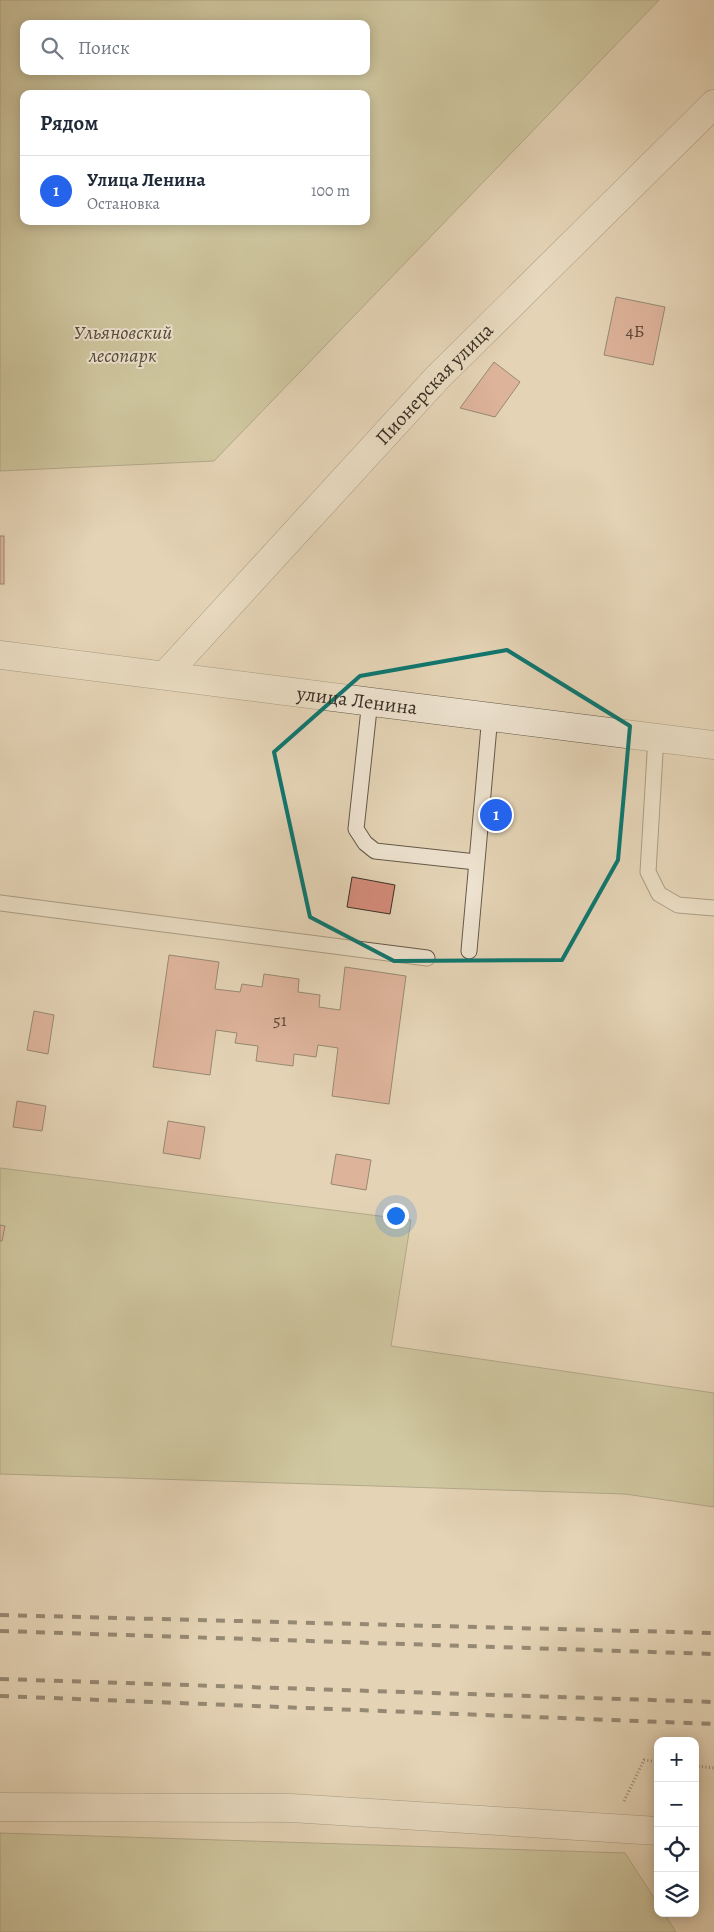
<!DOCTYPE html>
<html lang="ru">
<head>
<meta charset="utf-8">
<style>
  :root { --surface:#fff; --page:#f6f6f7; --text:#1f2937; --muted:#747a83; --line:#e0e1e3; --accent:#2563eb }
  body { margin:0; font-family:Alegreya,serif; background:var(--page); color:var(--text) }
  .controls { position:absolute; right:15px; bottom:15px; display:grid; overflow:hidden; border-radius:10px; box-shadow:0 2px 12px #0003 }
  .controls button { width:45px; height:45px; display:grid; place-items:center; padding:0; border:0; border-bottom:1px solid var(--line); background:var(--surface); color:var(--text); font:25px sans-serif }
  .you { position:absolute; left:395px; top:1215px; width:18px; height:18px; margin:-12px; border:4px solid #fff; border-radius:50%; background:#1a73e8; box-shadow:0 0 0 8px #1a73e833 }
  .badge { display:grid; place-items:center; width:32px; height:32px; border-radius:50%; background:var(--accent); color:#fff; font-size:16px; font-weight:700 }
  .pin { position:absolute; translate:-50% -50%; border:2px solid #fff; box-shadow:0 1px 5px #0006 }
  .list { margin:0; padding:0; list-style:none }
  h2 { display:flex; justify-content:space-between; align-items:center; height:65px; margin:0; padding:0 20px; font-size:21px }
  h2 small { font-size:16px; font-weight:400; color:var(--muted) }
  .list li { display:grid; grid-template-columns:32px 1fr auto; gap:15px; align-items:center; box-sizing:border-box; height:70px; padding:0 20px; border-top:1px solid var(--line) }
  .list b { display:block; font-size:19px; white-space:nowrap }
  .list p { margin:0; font-size:16px; white-space:nowrap; color:var(--muted) }
  .list em { font-size:16px; font-style:normal; color:var(--muted) }
  .icon { flex:none; width:28px; height:28px; fill:none; stroke:currentColor; stroke-width:2; stroke-linecap:round; stroke-linejoin:round }
  .map { position:relative; flex:none; width:714px; height:1932px; overflow:hidden }
  .search { position:absolute; background:var(--surface); box-shadow:0 2px 12px #0003; left:20px; top:20px; width:350px; height:55px; display:flex; align-items:center; gap:12px; box-sizing:border-box; padding:0 18px; border-radius:10px; color:var(--muted); font-size:19px }
  .panel { position:absolute; background:var(--surface); box-shadow:0 2px 12px #0003; left:20px; top:90px; width:350px; height:135px; border-radius:10px }
  .map>svg:first-child { display:block }
  .green { fill:#b9bb8a; stroke:#797658; fill-rule:evenodd }
  .building { fill:#d58c7b; stroke:#393025 }
  .lines { fill:none; stroke-linecap:round; stroke-linejoin:round }
  .service-casing { stroke:#645949; stroke-width:17 }
  .minor-casing { stroke:#645949; stroke-width:29 }
  .tertiary-casing { stroke:#645949; stroke-width:29 }
  .path { stroke:#393025; stroke-width:3; stroke-dasharray:1 2.5; stroke-linecap:butt }
  .service { stroke:#ede2cf; stroke-width:15 }
  .minor { stroke:#ede2cf; stroke-width:28 }
  .tertiary { stroke:#ede2cf; stroke-width:28 }
  .rail { stroke:#393025; stroke-width:4; stroke-dasharray:9 9; stroke-linecap:butt }
  .marked { fill:none; stroke:#0f766e; stroke-width:4; stroke-linejoin:round }
  .labels { text-anchor:middle; dominant-baseline:central; stroke-width:4; stroke-linejoin:round; paint-order:stroke }
  .number-label { font-size:18px; fill:#60473a }
  .park-label { font-size:20px; font-style:italic; fill:#534c39; stroke:#ede2cf }
  .street-label { font-size:20px; fill:#393025; stroke:#ede2cf }
</style>
</head>
<body>
<div class="map">
<svg width="714" height="1932" viewBox="0 0 714 1932">
  <rect width="100%" height="100%" fill="#e4d3b5"/>
  <filter id="stains"><feTurbulence type="fractalNoise" baseFrequency=".004" numOctaves="4"/><feColorMatrix values="0 0 0 0 .2 0 0 0 0 .09 0 0 0 0 .02 0 0 0 .5 -.17"/></filter>
  <radialGradient id="worn" r=".72"><stop offset=".6" stop-color="#630" stop-opacity="0"/><stop offset="1" stop-color="#630" stop-opacity=".3"/></radialGradient>
  <g class="green">
    <path d="M0 0H659L214 461 0 471ZM24 24H366V71H24ZM24 94H366V221H24Z"/>
    <polygon points="0,1168 411,1220 391,1346 714,1393 714,1507 625,1494 0,1474"/>
    <polygon points="0,1833 625,1853 658,1904 658,1913 664,1913 676,1932 0,1932"/>
  </g>
  <g class="building">
    <polygon points="616,297 665,307 653,365 604,355"/>
    <polygon points="494,362 520,382 495,417 460,408"/>
    <rect x="0" y="536" width="4" height="48"/>
    <polygon points="352,877 395,885 390,914 347,907"/>
    <polygon points="169,955 219,962 215,989 240,992 242,984 262,987 264,974 299,979 298,992 320,995 319,1007 340,1010 345,967 406,976 389,1104 332,1096 338,1048 318,1045 316,1057 294,1054 293,1066 256,1061 258,1046 235,1043 237,1033 216,1030 210,1075 153,1067"/>
    <polygon points="34,1011 54,1015 48,1054 27,1050"/>
    <polygon points="17,1101 46,1106 42,1131 13,1127"/>
    <polygon points="168,1121 205,1127 200,1159 163,1153"/>
    <polygon points="336,1154 371,1160 366,1190 331,1184"/>
    <polygon points="0,1225 5,1226 2,1241 0,1241"/>
  </g>
  <g class="lines">
    <g class="service-casing">
      <g id="service">
        <polyline points="370,700 356,829 365,843 375,851 476,862"/>
        <polyline points="656,737 648,872 659,894 678,905 714,908"/>
        <polyline points="0,903 427,958"/>
        <polyline points="469,951 490,715"/>
      </g>
    </g>
    <g class="minor-casing">
      <g id="minor">
        <path id="s1" d="M166 674 437 378 714 104"/>
        <polyline points="0,1807 291,1808 658,1831"/>
      </g>
    </g>
    <g class="tertiary-casing">
      <g id="tertiary">
        <path id="s2" d="M0 655 714 745"/>
      </g>
    </g>
    <g class="path">
      <polyline points="695,1766 714,1768"/>
      <polyline points="624,1801 644,1760 658,1762"/>
    </g>
    <use href="#service" class="service"/>
    <use href="#minor" class="minor"/>
    <use href="#tertiary" class="tertiary"/>
    <g class="rail">
      <polyline points="0,1615 714,1633"/>
      <polyline points="0,1631 714,1654"/>
      <polyline points="0,1679 714,1702"/>
      <polyline points="0,1696 714,1724"/>
    </g>
  </g>
  <path d="M0 0H714V1932H0ZM507 650 630 726 618 860 562 960 394 961 310 917 274 752 360 676Z" fill="#e4d3b5" fill-opacity=".55" fill-rule="evenodd"/>
  <path class="marked" d="M507 650 630 726 618 860 562 960 394 961 310 917 274 752 360 676Z"/>
  <g class="labels">
    <g class="number-label">
      <text x="635" y="331">4Б</text>
      <text x="280" y="1020">51</text>
    </g>
    <g class="park-label">
      <text x="123" y="332">Ульяновский<tspan x="123" dy="23">лесопарк</tspan></text>
    </g>
    <g class="street-label">
      <text stroke="none"><textPath href="#s1" startOffset="395">Пионерская улица</textPath></text>
      <text stroke="none"><textPath href="#s2" startOffset="360">улица Ленина</textPath></text>
    </g>
  </g>
  <rect width="100%" height="100%" filter="url(#stains)"/>
  <rect width="100%" height="100%" fill="url(#worn)"/>
</svg>
<div class="controls">
<button>+</button>
<button>−</button>
<button><svg class="icon" aria-label="locate" viewBox="0 0 24 24"><circle cx="12" cy="12" r="6"/><path d="M12 2v4M12 18v4M2 12h4M18 12h4"/></svg></button>
<button><svg class="icon" aria-label="layers" viewBox="0 0 24 24"><path d="M12 4l9 5-9 5-9-5zM3 14l9 5 9-5"/></svg></button>
</div>
<div class="you"></div>
<div class="pin badge" style="left:496px;top:815px">1</div>
<div class="search"><svg class="icon" aria-label="search" viewBox="0 0 24 24"><circle cx="10" cy="10" r="6"/><path d="M15 15l6 6"/></svg>Поиск</div>
<section class="panel">
<h2>Рядом<small></small></h2>
<ul class="list">
<li><span class="badge">1</span><div><b>Улица Ленина</b><p>Остановка</p></div><em>100 m</em></li>
</ul>
</section>
</div>
</body>
</html>
